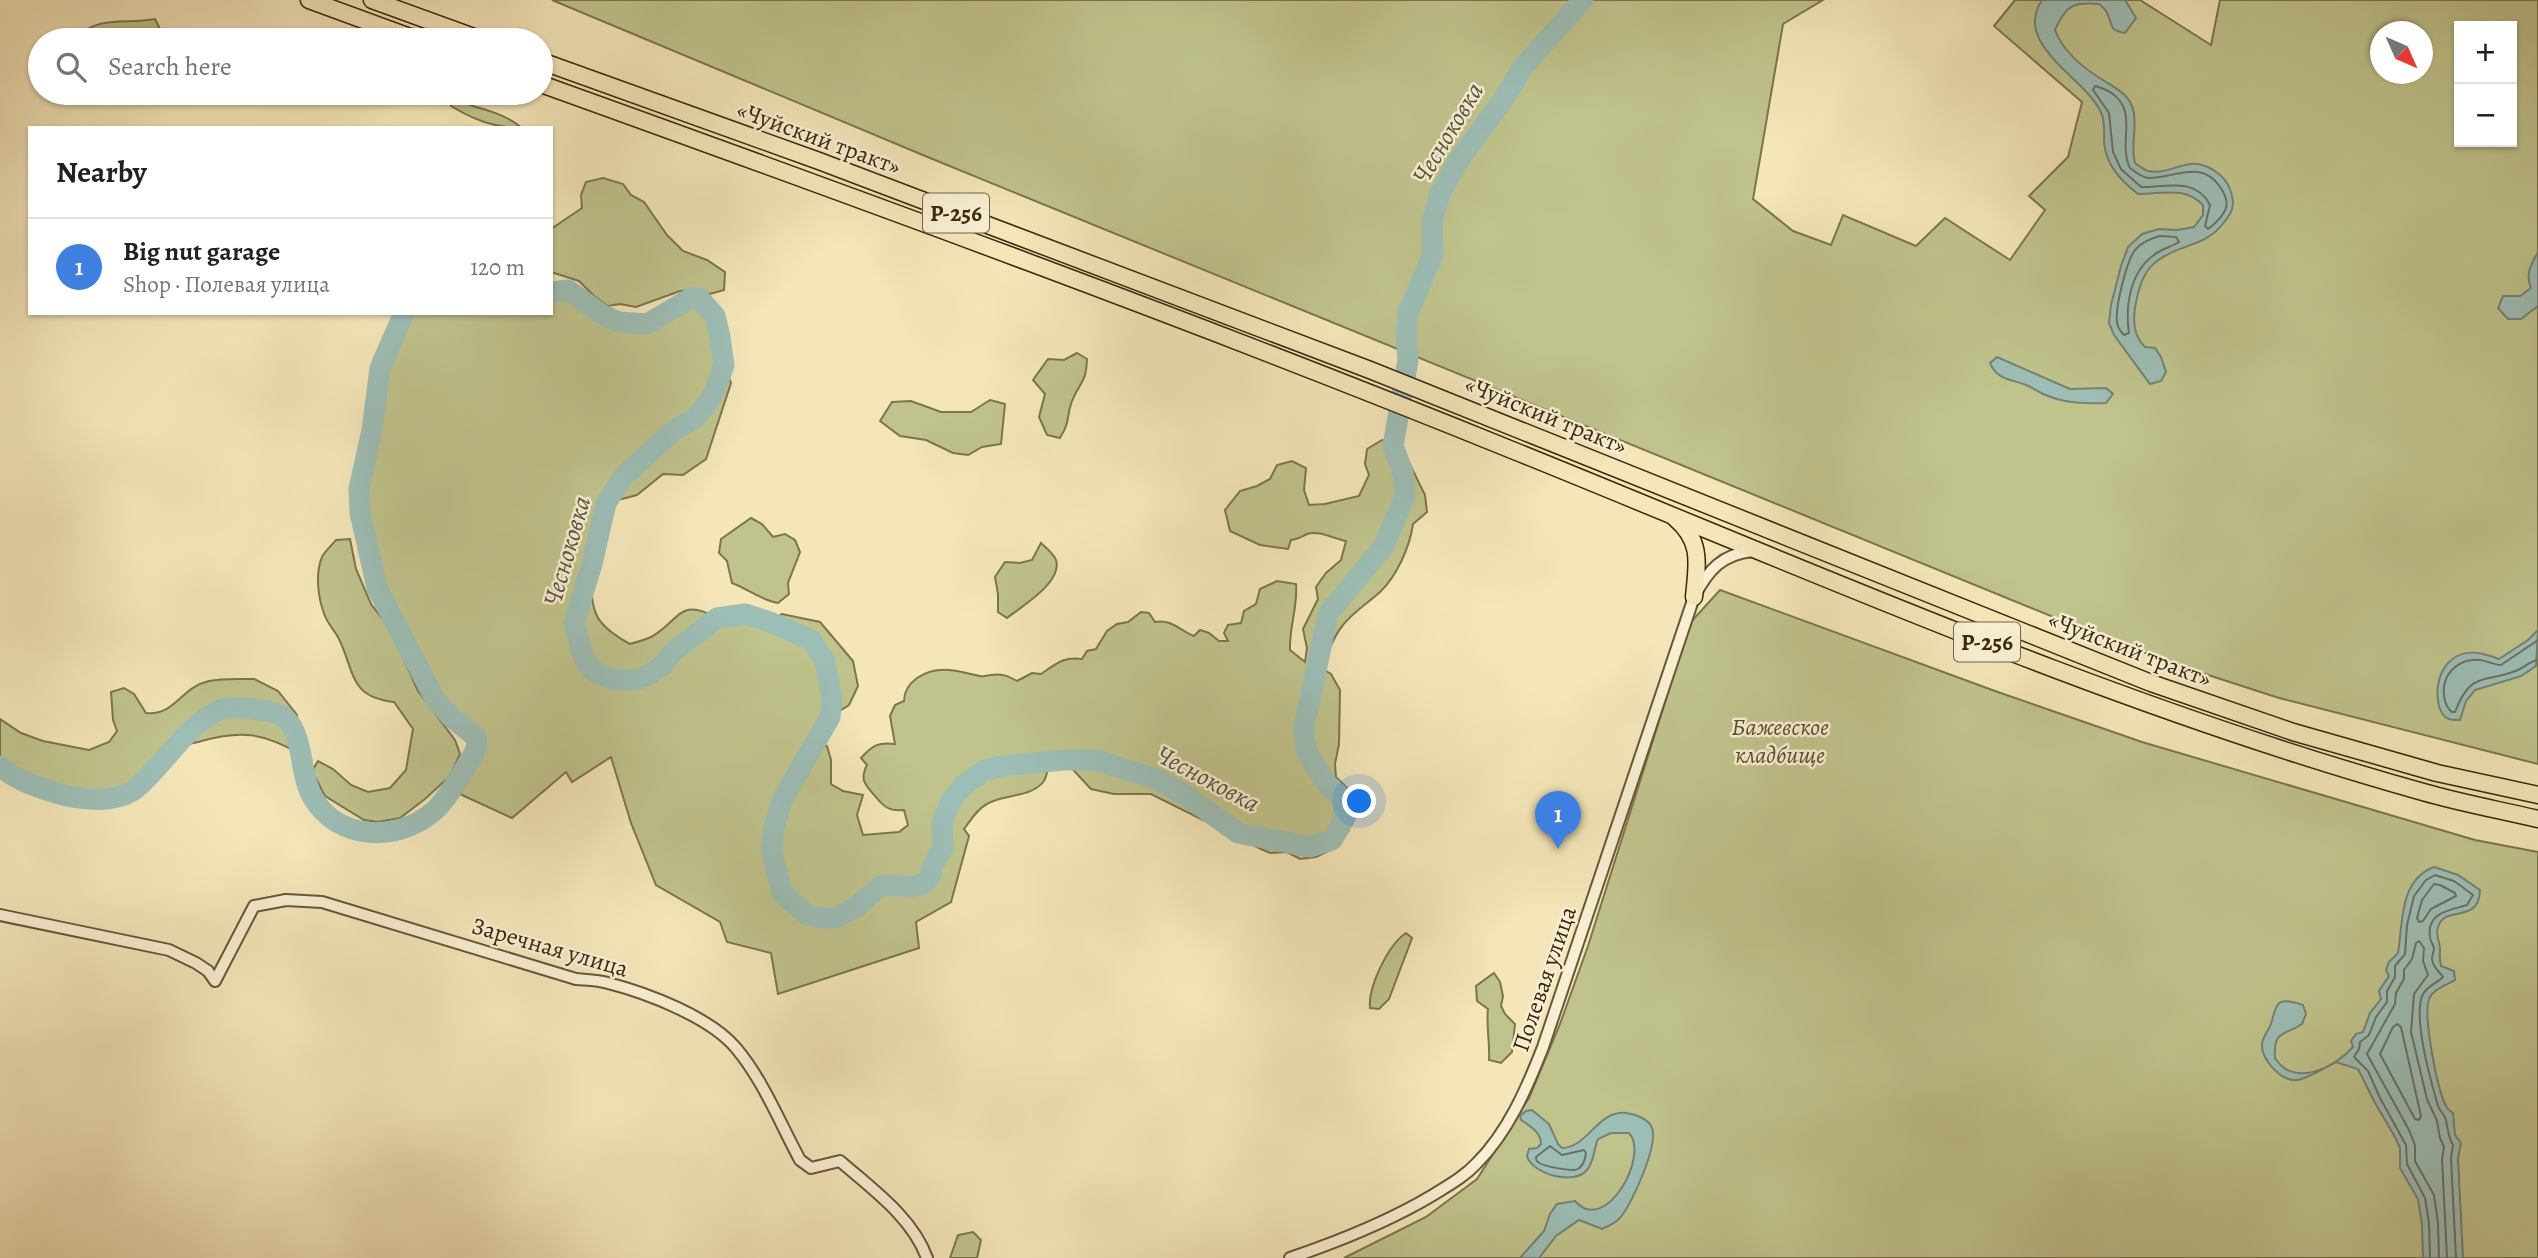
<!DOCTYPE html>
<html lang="en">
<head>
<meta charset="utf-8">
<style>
  :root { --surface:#fff; --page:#f6f6f6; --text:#202124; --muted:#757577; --line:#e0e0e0; --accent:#8f2418 }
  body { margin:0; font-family:Alegreya,serif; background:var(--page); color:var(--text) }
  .controls { position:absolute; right:21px; top:21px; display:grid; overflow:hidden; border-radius:0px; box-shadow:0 2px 5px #0004 }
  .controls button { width:63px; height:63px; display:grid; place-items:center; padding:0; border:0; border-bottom:2px solid var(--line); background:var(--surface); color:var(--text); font:35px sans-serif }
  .compass { position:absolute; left:2370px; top:21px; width:63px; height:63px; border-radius:50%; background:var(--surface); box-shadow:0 2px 5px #0004; rotate:135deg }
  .you { position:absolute; left:1360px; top:802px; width:24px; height:24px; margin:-18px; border:5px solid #fff; border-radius:50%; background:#1a73e8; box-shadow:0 0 0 10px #1a73e833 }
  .badge { display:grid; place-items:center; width:46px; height:46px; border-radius:50%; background:var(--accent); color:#fff; font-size:23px; font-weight:700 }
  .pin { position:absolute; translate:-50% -58px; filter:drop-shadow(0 2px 4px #0008) }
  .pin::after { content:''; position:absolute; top:37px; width:24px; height:21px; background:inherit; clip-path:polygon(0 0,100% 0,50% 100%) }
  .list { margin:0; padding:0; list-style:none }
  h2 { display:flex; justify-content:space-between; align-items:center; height:91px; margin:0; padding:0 28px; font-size:30px }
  h2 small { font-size:23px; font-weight:400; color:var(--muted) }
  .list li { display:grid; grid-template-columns:46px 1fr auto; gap:21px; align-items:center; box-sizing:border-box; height:98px; padding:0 28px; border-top:2px solid var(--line) }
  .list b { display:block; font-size:26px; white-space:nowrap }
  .list p { margin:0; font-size:23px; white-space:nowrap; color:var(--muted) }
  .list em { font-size:23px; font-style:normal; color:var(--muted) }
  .icon { flex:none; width:38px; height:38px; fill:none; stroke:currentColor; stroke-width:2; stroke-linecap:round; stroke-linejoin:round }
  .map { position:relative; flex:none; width:2538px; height:1258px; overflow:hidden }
  .search { position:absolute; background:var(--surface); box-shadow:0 2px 5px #0004; left:28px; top:28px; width:525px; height:77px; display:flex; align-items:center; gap:18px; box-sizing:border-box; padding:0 24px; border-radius:38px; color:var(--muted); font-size:26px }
  .panel { position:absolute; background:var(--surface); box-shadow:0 2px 5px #0004; left:28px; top:126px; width:525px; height:189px; border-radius:0px }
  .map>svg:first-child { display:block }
  .green { fill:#c0c38c; stroke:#7c754e; stroke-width:2; fill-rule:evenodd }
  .water { fill:#9dbeb6; stroke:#758274; stroke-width:2 }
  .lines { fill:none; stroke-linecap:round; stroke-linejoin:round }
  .shore { stroke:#6b7263; stroke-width:2 }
  .river { stroke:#9dbeb6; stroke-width:21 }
  .minor-casing { stroke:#68573a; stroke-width:14 }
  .highway-casing { stroke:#392710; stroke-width:19 }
  .minor { stroke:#f8efd2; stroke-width:10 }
  .highway { stroke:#f4e6b9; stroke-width:16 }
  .labels { text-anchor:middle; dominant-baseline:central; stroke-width:5; stroke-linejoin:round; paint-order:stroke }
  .shield { fill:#f8efd2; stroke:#72634a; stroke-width:2 }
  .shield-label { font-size:23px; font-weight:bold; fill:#392710 }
  .street-label { font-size:24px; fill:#392710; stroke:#f8efd2 }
  .park-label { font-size:24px; font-style:italic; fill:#5b4e2f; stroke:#f8efd2 }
  .water-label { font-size:26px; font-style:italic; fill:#575442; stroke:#f8efd2 }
</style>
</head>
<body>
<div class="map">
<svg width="2538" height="1258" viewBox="0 0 2538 1258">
  <rect width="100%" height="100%" fill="#f4e6b9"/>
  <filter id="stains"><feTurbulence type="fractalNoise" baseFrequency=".00286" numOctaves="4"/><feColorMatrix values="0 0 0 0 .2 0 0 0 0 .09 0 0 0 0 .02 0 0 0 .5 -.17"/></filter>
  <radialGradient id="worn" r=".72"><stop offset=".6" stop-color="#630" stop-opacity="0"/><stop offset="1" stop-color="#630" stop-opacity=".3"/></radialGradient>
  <g class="green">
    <path d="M552 0H1823L1783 24 1753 199 1793 231 1831 245 1843 215 1916 246 1945 218 2010 260 2045 210 2029 196 2068 157 2082 102 1994 26 2015 0H2140L2211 45 2220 0H2538V764L2279 698 2171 663 2068 623 930 158ZM2459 26H2512V142H2459ZM2380 32H2422V74H2380Z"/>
    <path d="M155 19 161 31 155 40H74C97 14 124 25 155 19Z"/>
    <path d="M450 99C460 99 466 104 476 107 494 112 507 116 522 128 495 128 474 120 451 106Z"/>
    <polygon points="603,178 623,184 631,195 644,202 667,235 683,251 707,260 725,272 724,290 710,294 697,290 680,291 636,307 620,304 608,306 594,296 579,281 551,272 551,229 582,208 581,195 586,182"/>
    <path d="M568 290 603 315 619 322 647 324 691 298H699L715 316 724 365 731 383 706 459 683 475 663 474 637 495 606 503C598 534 583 587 597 616 602 627 620 639 630 644 637 642 645 640 651 637 680 621 679 596 717 618L745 614 769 622 782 614 820 622 853 661 858 686 849 705 830 717 816 742 827 746 831 760V784L843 791 863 795 857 815 863 835 899 832 908 825 904 810C889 812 883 806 875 796 866 785 859 781 867 765L861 758C873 745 878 742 895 744L890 716 895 705 904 701C904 691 909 684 917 678 938 664 957 671 980 676 983 677 987 675 991 675 1001 673 1008 676 1017 681L1032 673 1041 674C1056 664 1064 656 1082 659L1087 651 1096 649 1107 631 1117 624 1128 622 1141 612 1149 613 1155 622C1172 619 1179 630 1194 636L1200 630 1209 633 1219 641H1228L1224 633 1228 625 1241 623 1244 611 1256 604 1260 589 1277 581 1296 584C1298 607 1289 627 1290 650L1305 662 1307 648 1303 629 1318 599 1316 587 1326 573 1341 560 1346 541C1334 539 1319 530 1307 534 1301 537 1298 539 1291 540L1288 549 1260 545 1230 531 1225 510 1240 491 1257 486 1270 479 1277 465 1292 461 1306 468 1304 490 1309 505 1325 504 1359 496 1369 475 1365 464 1367 449 1382 440 1400 444 1425 495 1427 512 1413 524C1410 546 1397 576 1380 592 1368 603 1353 612 1343 625 1331 639 1330 652 1321 668L1331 674 1340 690 1339 744 1335 764 1336 777 1350 791 1352 810 1349 830 1337 847 1316 857 1300 859 1287 852 1270 853 1261 849 1151 794H1114L1091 789 1064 760 1063 753H1052C1049 761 1048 774 1044 781 1030 799 1004 793 987 804 977 809 971 820 964 829L969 836 951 902 916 922 919 948 778 994 771 953 727 942 720 922 656 885 631 823 611 757 572 782 566 772 512 818 451 790C461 774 478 757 476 737L451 717 435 699 377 588 360 513 359 489 372 430 380 368 404 313H551V292Z"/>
    <path d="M1077 353 1087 359C1086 384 1080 381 1072 401 1066 417 1071 420 1060 438L1047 435 1039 417 1045 394 1033 380 1048 359 1064 360Z"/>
    <polygon points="990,400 1005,404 1001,444 982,447 968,455 953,453 926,440 900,436 880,421 892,402 911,401 941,412 971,412"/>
    <path d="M751 518 762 524 773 537 785 534 795 540 800 552 788 583 789 594 778 603C761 600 748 589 732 583L727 561 719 553 721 539Z"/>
    <path d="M350 539 356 569 371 604 391 630 418 691 455 740 460 754 450 776 425 799 400 818 378 822 364 820 325 796 312 771 318 761 333 769 351 785 368 792 390 788 406 770 413 729 394 702C349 697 355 672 339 639 335 631 328 624 325 616 318 599 315 574 322 557 325 551 332 545 336 540Z"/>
    <path d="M1041 543C1046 548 1054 554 1056 560 1063 582 1022 606 1007 618L998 612V594L995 577 1005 562 1020 563 1032 560Z"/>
    <polygon points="1720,590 1995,691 2142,742 2475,840 2538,852 2538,1258 1344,1258 1426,1217 1477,1179 1529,1098 1560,1024 1588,946 1690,623"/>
    <path d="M254 679 278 691 297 715 300 754C262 732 240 730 198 742 190 744 179 745 172 749 156 759 148 783 131 791 94 808 28 794 0 766V719L21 733 43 741 89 750 109 742 117 731 113 720 111 692 124 688 134 694 146 713C175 716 181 687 209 681 223 678 239 679 254 679Z"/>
    <path d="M1406 933 1412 938 1389 999 1379 1009 1370 1008C1368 987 1388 945 1406 933Z"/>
    <path d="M1494 973 1500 982 1503 996 1501 1006 1505 1014 1515 1024 1512 1052 1501 1063 1489 1060C1490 1042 1486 1026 1488 1009L1477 1001 1476 986Z"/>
    <polygon points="973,1232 981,1240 977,1258 950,1258 958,1235"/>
  </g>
  <g class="water">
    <path d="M2042 0H2125L2136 18 2125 33C2107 30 2114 25 2107 13 2106 9 2102 7 2099 4 2073 2 2066 5 2055 30 2063 51 2083 68 2103 80 2115 88 2129 94 2133 109 2138 127 2130 145 2135 163 2138 165 2144 170 2148 171 2177 176 2188 150 2219 174 2228 181 2232 192 2233 202 2233 211 2230 214 2225 221 2206 248 2180 243 2157 261 2142 272 2138 291 2135 308 2133 323 2134 336 2145 347L2155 348 2161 357 2166 372 2161 381 2150 384 2114 335 2109 323 2111 305 2121 266 2128 247 2142 234 2159 229 2177 230 2194 227 2203 215V205C2184 186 2163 194 2138 194 2120 180 2106 165 2104 142 2104 134 2105 123 2102 115 2090 80 2011 46 2042 0Z"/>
    <path d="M2538 252V306L2521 319H2508L2498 308 2503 296H2520L2531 288C2525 274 2531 265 2538 252Z"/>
    <path d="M1997 357 2070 389 2106 388 2113 394 2106 403C2082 404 2062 403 2041 393 2036 390 2031 387 2026 385 2011 379 1997 380 1990 363Z"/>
    <path d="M2538 630 2536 666 2521 676 2475 690 2466 701 2460 720C2457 720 2451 720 2449 719 2443 717 2441 712 2439 706 2432 677 2449 646 2483 654 2488 655 2494 657 2499 659L2528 640Z"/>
    <path d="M2434 867 2458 875 2480 890C2479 925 2445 904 2438 927 2435 936 2440 941 2440 949 2440 955 2439 959 2441 966L2454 971 2455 980C2447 985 2433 989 2429 999 2423 1016 2437 1089 2446 1106 2447 1109 2450 1111 2453 1113L2455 1135 2461 1143 2458 1158 2463 1258H2423L2422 1224 2418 1199 2400 1168V1148L2395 1137 2374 1101 2358 1069 2336 1062C2326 1067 2307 1079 2297 1080 2281 1082 2261 1059 2262 1044 2263 1036 2268 1032 2271 1024 2277 1003 2276 996 2303 1005L2306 1014 2302 1024C2285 1036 2273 1029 2275 1058 2294 1088 2334 1068 2353 1047L2351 1041 2356 1034 2363 1032 2370 1013 2381 999 2379 991 2389 976 2386 970 2389 962 2398 953C2403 923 2399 880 2434 867Z"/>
    <path d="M1532 1110 1549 1124 1558 1144 1562 1148C1589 1147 1597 1110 1626 1113 1635 1114 1649 1119 1652 1128 1659 1144 1631 1206 1620 1218 1614 1224 1609 1226 1602 1229L1579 1220 1556 1236 1539 1258H1520L1544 1231 1550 1214 1557 1204 1575 1201C1605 1236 1650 1156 1629 1133H1611L1598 1139C1594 1148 1594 1162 1587 1170 1574 1186 1532 1174 1527 1156L1529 1149 1537 1148 1541 1144C1541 1132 1530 1126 1521 1120L1520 1116 1526 1111Z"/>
  </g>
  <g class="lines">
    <g class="shore">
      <path d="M2095 86C2100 87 2104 89 2110 92 2140 111 2117 142 2130 168 2136 172 2142 178 2149 178 2174 178 2202 159 2220 187 2224 192 2228 201 2226 208 2224 215 2214 225 2208 229L2205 226 2210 205C2196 177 2166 187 2141 187L2121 169 2113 152 2109 113 2093 90Z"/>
      <path d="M2160 236 2176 237 2179 242C2171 247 2161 249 2154 255 2130 272 2125 306 2129 333L2124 335C2120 331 2117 327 2117 321 2115 307 2127 260 2135 250 2142 242 2150 239 2160 236Z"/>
      <path d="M2538 640 2501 665C2494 665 2488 661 2480 660 2462 658 2446 670 2444 687 2443 696 2445 707 2452 712H2455C2471 670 2484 684 2518 670 2525 667 2530 661 2538 660"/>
      <polygon points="2434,884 2440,885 2455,893 2456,896 2431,909 2423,921 2419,922 2417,918 2422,900"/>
      <polygon points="2397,1024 2401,1027 2421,1116 2419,1120 2415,1119 2380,1054 2393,1027"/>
      <path d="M1550 1146 1562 1155 1584 1150 1586 1153C1585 1159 1584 1165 1578 1169 1573 1172 1541 1166 1538 1162 1536 1161 1536 1159 1536 1157Z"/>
      <path d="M2430 1258 2429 1223 2425 1198 2407 1164 2406 1145 2380 1098 2368 1071 2354 1057 2359 1049 2360 1042 2369 1035 2376 1017 2387 1002V991L2395 977V966L2405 954 2407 925 2414 896 2426 880 2435 875 2454 881 2473 895 2467 905C2451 910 2426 912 2430 937 2430 941 2433 944 2434 948 2434 951 2432 955 2432 959 2433 968 2439 971 2443 977 2437 983 2428 986 2423 994 2412 1016 2431 1082 2438 1106 2440 1112 2445 1114 2446 1120 2448 1130 2448 1137 2453 1145L2451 1158 2456 1258"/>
      <polyline points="2439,1258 2438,1223 2434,1195 2415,1161 2415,1145 2409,1130 2367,1054 2395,1004 2396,993 2404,979 2404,970 2412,959 2416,943 2419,941 2424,948 2423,961 2428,975 2414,994 2411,1032 2427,1099 2437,1121 2440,1138 2444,1147 2442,1159 2447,1258"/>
    </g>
    <g class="river">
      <polyline points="551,292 568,290 603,315 619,322 647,324 691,298 699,298 715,316 720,337 724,365 715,391 707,404 694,419 673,431 624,476 606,503 592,564 574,623 581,650 587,664 596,673 615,680 636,680 650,674 663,665 673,652 717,618 745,614 770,622 811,640 825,661 832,700 830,717 782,800 775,824 771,849 782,893 807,915 822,918 835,918 856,907 882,885 913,887 925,883 931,875 932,867 943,848 942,823 950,802 963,786 983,771 1002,766 1064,760 1096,760 1156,779 1185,795 1238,833 1310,847 1332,840 1346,816 1341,797 1327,784 1307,752 1303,732 1328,614 1383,547 1405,497 1403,472 1393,446 1408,360 1406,335 1408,312 1433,255 1432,223 1439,196 1456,164 1503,100 1523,67 1583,0"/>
      <path d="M0 766C15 780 37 787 56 793 79 800 113 804 134 790 148 780 171 750 185 736 195 726 209 713 223 709 235 705 276 710 285 718 305 737 299 775 313 798 339 841 397 842 433 812 450 797 460 774 473 756L477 746 476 737 451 717 435 699 377 588 360 513 359 489 372 430 380 368 404 313"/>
    </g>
    <g class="minor-casing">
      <g id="minor">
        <path d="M0 915 169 950 196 963 208 971 215 981 254 906 286 900 322 902 576 979C587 980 598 980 608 983 647 993 710 1017 736 1048 763 1080 780 1123 800 1160L811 1168 840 1161C872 1189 912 1217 927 1258"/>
        <path d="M1290 1258C1340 1241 1388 1222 1433 1195 1449 1185 1464 1177 1477 1163 1508 1132 1527 1088 1543 1047L1694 597C1708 570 1722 554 1753 551"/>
      </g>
    </g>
    <g class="highway-casing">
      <g id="highway">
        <polyline points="309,0 418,40"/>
        <polyline points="372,0 482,40"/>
        <polyline points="541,61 819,161 1370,370 2151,683 2293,732 2437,773 2538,795"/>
        <path d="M541 84C866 201 1192 320 1512 450 1812 571 2111 705 2423 792 2461 803 2500 810 2538 819"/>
        <path d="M1675 518C1703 542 1697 564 1694 597"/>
      </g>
    </g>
    <use href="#minor" class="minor"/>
    <use href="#highway" class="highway"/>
  </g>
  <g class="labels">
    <g class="shield">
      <rect x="923" y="193.5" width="66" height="39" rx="5"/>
      <rect x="1954" y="622.5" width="66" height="39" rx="5"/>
    </g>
    <g class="shield-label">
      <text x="956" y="213">Р-256</text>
      <text x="1987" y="642">Р-256</text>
    </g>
    <g class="street-label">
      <text transform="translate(819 138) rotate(20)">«Чуйский тракт»</text>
      <text transform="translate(1546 415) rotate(22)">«Чуйский тракт»</text>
      <text transform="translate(2130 649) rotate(21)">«Чуйский тракт»</text>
      <text transform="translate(550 947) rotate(16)">Заречная улица</text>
      <text transform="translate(1544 979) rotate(-71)">Полевая улица</text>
    </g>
    <g class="park-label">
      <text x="1780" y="727">Бажевское<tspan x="1780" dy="28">кладбище</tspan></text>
    </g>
    <g class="water-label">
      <text transform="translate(1448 133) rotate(-59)">Чесноковка</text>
      <text transform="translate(567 551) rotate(-74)">Чесноковка</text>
      <text transform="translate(1208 779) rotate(28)">Чесноковка</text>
    </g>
  </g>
  <rect width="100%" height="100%" filter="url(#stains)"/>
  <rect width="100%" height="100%" fill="url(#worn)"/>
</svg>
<div class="controls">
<button>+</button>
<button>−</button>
</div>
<svg class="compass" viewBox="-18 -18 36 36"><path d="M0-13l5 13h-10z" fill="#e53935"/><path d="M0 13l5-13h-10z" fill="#757577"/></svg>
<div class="you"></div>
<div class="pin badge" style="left:1558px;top:849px;background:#3f7fe0">1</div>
<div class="search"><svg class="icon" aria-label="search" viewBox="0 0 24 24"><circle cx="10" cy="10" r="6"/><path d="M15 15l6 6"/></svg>Search here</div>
<section class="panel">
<h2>Nearby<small></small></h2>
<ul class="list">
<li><span class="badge" style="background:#3f7fe0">1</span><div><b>Big nut garage</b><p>Shop · Полевая улица</p></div><em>120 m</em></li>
</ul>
</section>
</div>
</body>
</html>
